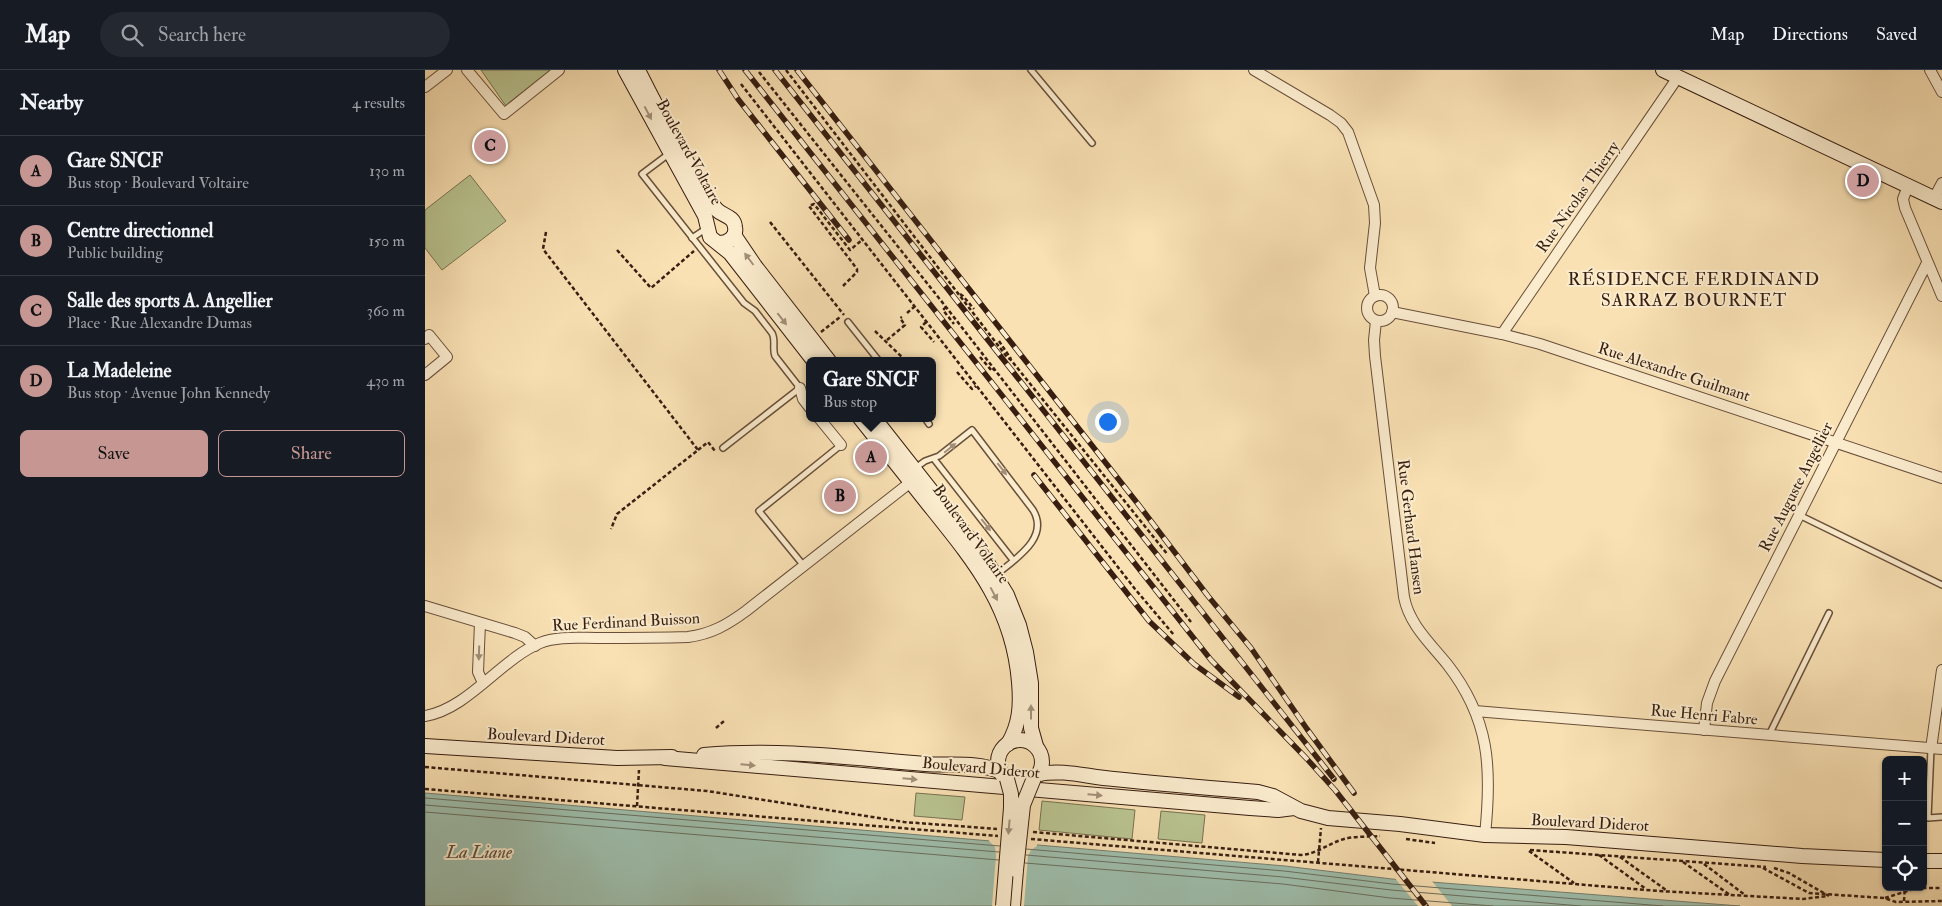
<!DOCTYPE html>
<html lang="en">
<head>
<meta charset="utf-8">
<style>
  :root { --surface:#171b24; --page:#242831; --text:#f1f3f6; --muted:#9ea1a6; --line:#363941; --accent:#c59692 }
  body { margin:0; font-family:"IM FELL Double Pica",serif; background:var(--page); color:var(--text) }
  .controls { position:absolute; right:15px; bottom:15px; display:grid; overflow:hidden; border-radius:8px; box-shadow:0 1px 4px #0004 }
  .controls button { width:45px; height:45px; display:grid; place-items:center; padding:0; border:0; border-bottom:1px solid var(--line); background:var(--surface); color:var(--text); font:25px sans-serif }
  .you { position:absolute; left:682px; top:351px; width:18px; height:18px; margin:-12px; border:4px solid #fff; border-radius:50%; background:#1a73e8; box-shadow:0 0 0 8px #1a73e833 }
  .badge { display:grid; place-items:center; width:32px; height:32px; border-radius:50%; background:var(--accent); color:#111; font-size:16px; font-weight:700 }
  .pin { position:absolute; translate:-50% -50%; border:2px solid #fff; box-shadow:0 1px 5px #0006 }
  .popup { position:absolute; left:381px; top:287px; width:130px; height:65px; box-sizing:border-box; display:grid; place-content:center; border-radius:8px; background:var(--surface); filter:drop-shadow(0 1px 4px #0005); font-size:16px; white-space:nowrap; color:var(--muted) }
  .popup b { font-size:19px; color:var(--text) }
  .popup::after { content:''; position:absolute; left:50%; top:100%; margin-left:-10px; border:10px solid transparent; border-top-color:var(--surface) }
  .list { margin:0; padding:0; list-style:none }
  h2 { display:flex; justify-content:space-between; align-items:center; height:65px; margin:0; padding:0 20px; font-size:21px }
  h2 small { font-size:16px; font-weight:400; color:var(--muted) }
  .list li { display:grid; grid-template-columns:32px 1fr auto; gap:15px; align-items:center; box-sizing:border-box; height:70px; padding:0 20px; border-top:1px solid var(--line) }
  .list b { display:block; font-size:19px; white-space:nowrap }
  .list p { margin:0; font-size:16px; white-space:nowrap; color:var(--muted) }
  .list em { font-size:16px; font-style:normal; color:var(--muted) }
  .actions { display:flex; gap:10px; padding:15px 20px }
  .actions a { flex:1; padding:11px 0; border:1px solid var(--accent); border-radius:8px; text-align:center; font-size:18px; color:var(--accent) }
  .actions .main { background:var(--accent); color:#111 }
  .icon { flex:none; width:28px; height:28px; fill:none; stroke:currentColor; stroke-width:2; stroke-linecap:round; stroke-linejoin:round }
  .map { position:relative; flex:none; width:1517px; height:836px; overflow:hidden }
  header { display:flex; align-items:center; gap:30px; box-sizing:border-box; height:70px; padding:0 25px; background:var(--surface); border-bottom:1px solid var(--line) }
  header strong { font-size:24px }
  nav { display:flex; gap:28px; margin-inline-start:auto; font-size:18px }
  .search { width:350px; height:45px; background:var(--page); display:flex; align-items:center; gap:12px; box-sizing:border-box; padding:0 18px; border-radius:28px; color:var(--muted); font-size:19px }
  main { display:flex }
  aside { flex:1; background:var(--surface) }
  .map>svg:first-child { display:block }
  .green { fill:#b9c491; stroke:#787151 }
  .water { fill:#9ebeac; stroke:#757e6e }
  .pier { fill:#f9e1b4 }
  .lines { fill:none; stroke-linecap:round; stroke-linejoin:round }
  .shore { stroke:#6a6e5e; stroke-width:1 }
  .lane-casing { stroke:#684f3a; stroke-width:8 }
  .street-casing { stroke:#684f3a; stroke-width:12 }
  .secondary-casing { stroke:#371e11; stroke-width:16 }
  .path { stroke:#371e11; stroke-width:2.5; stroke-dasharray:4 2.5; stroke-linecap:butt }
  .lane { stroke:#fbecce; stroke-width:5 }
  .street { stroke:#fbecce; stroke-width:10 }
  .secondary { stroke:#fbecce; stroke-width:14 }
  .rail-casing { stroke:#371e11; stroke-width:5.5 }
  .rail { stroke:#fbecce; stroke-width:4; stroke-dasharray:11; stroke-linecap:butt }
  .secondary-bridge-casing { stroke:#371e11; stroke-width:16; stroke-linecap:butt }
  .secondary-bridge { stroke:#fbecce; stroke-width:14 }
  .oneway { fill:#a38f79 }
  .labels { text-anchor:middle; dominant-baseline:central; stroke-width:4; stroke-linejoin:round; paint-order:stroke }
  .street-label { font-size:16px; fill:#371e11; stroke:#fbecce }
  .neighbourhood-label { font-size:18px; letter-spacing:1px; fill:#371e11; stroke:#fbecce }
  .water-label { font-size:18px; font-style:italic; fill:#564e40; stroke:#fbecce }
</style>
</head>
<body>
<header>
<strong>Map</strong>
<div class="search"><svg class="icon" aria-label="search" viewBox="0 0 24 24"><circle cx="10" cy="10" r="6"/><path d="M15 15l6 6"/></svg>Search here</div>
<nav><a>Map</a><a>Directions</a><a>Saved</a></nav>
</header>
<main>
<aside>
<h2>Nearby<small>4 results</small></h2>
<ul class="list">
<li><span class="badge">A</span><div><b>Gare SNCF</b><p>Bus stop · Boulevard Voltaire</p></div><em>130 m</em></li>
<li><span class="badge">B</span><div><b>Centre directionnel</b><p>Public building</p></div><em>150 m</em></li>
<li><span class="badge">C</span><div><b>Salle des sports A. Angellier</b><p>Place · Rue Alexandre Dumas</p></div><em>360 m</em></li>
<li><span class="badge">D</span><div><b>La Madeleine</b><p>Bus stop · Avenue John Kennedy</p></div><em>430 m</em></li>
</ul>
<div class="actions"><a class="main">Save</a><a>Share</a></div>
</aside>
<div class="map">
<svg width="1517" height="836" viewBox="0 0 1517 836">
  <rect width="100%" height="100%" fill="#f9e1b4"/>
  <filter id="stains"><feTurbulence type="fractalNoise" baseFrequency=".004" numOctaves="4"/><feColorMatrix values="0 0 0 0 .2 0 0 0 0 .09 0 0 0 0 .02 0 0 0 .5 -.17"/></filter>
  <radialGradient id="worn" r=".72"><stop offset=".6" stop-color="#630" stop-opacity="0"/><stop offset="1" stop-color="#630" stop-opacity=".3"/></radialGradient>
  <g class="green">
    <polygon points="56,0 127,0 81,36"/>
    <polygon points="45,105 81,151 17,200 0,178 0,140"/>
    <polygon points="491,723 540,727 537,750 489,746"/>
    <polygon points="617,731 710,740 707,769 614,760"/>
    <polygon points="736,741 780,745 777,773 733,769"/>
  </g>
  <polygon class="water" points="0,723 860,796 967,809 1315,836 0,836"/>
  <g class="pier">
    <polygon points="564,768 612,773 612,776 606,780 603,786 599,836 567,836 571,786 570,777 564,771"/>
    <polygon points="969,807 1006,810 1027,836 993,836"/>
  </g>
  <g class="lines">
    <g class="shore">
      <polyline points="0,728 575,776"/>
      <polyline points="0,735 574,782"/>
      <polyline points="0,742 574,790"/>
      <polyline points="601,779 859,801 967,814 1238,836"/>
      <polyline points="601,785 858,807 966,820 1156,836"/>
      <polyline points="600,793 858,814 965,828 1068,836"/>
    </g>
    <g class="lane-casing">
      <g id="lane">
        <polyline points="606,0 667,73"/>
        <path d="M245 83 217 104 319 233 330 241 347 263C351 270 347 279 350 286L375 318 298 378"/>
        <polyline points="267,168 282,158"/>
        <polyline points="423,252 454,291"/>
        <polyline points="500,348 504,354"/>
        <polyline points="509,389 588,490"/>
        <path d="M489 399 500 391 514 386 547 360 608 440C625 468 590 489 571 505"/>
        <polyline points="1374,445 1517,515"/>
        <polyline points="379,496 334,441 416,375"/>
        <polyline points="1344,665 1404,543"/>
        <polyline points="1506,679 1503,748 1517,747"/>
      </g>
    </g>
    <g class="street-casing">
      <g id="street">
        <polyline points="42,0 79,44 134,0"/>
        <polyline points="829,0 905,45 916,53 923,62 949,135 950,153 945,198 950,226"/>
        <polyline points="1505,0 1517,22"/>
        <polyline points="0,17 22,0"/>
        <polyline points="1483,116 1478,129 1480,138 1517,226"/>
        <polyline points="1509,128 1517,113"/>
        <circle cx="955" cy="238" r="13"/>
        <polyline points="967,242 1077,264 1115,274 1517,408"/>
        <path d="M951 251 949 270 950 286 979 527C984 554 1005 573 1022 594 1065 649 1067 698 1060 765"/>
        <polyline points="1077,264 1253,7"/>
        <polyline points="0,269 4,265 22,287 0,305"/>
        <polyline points="375,318 378,329 385,338"/>
        <polyline points="394,348 416,375"/>
        <polyline points="0,536 90,563 100,567 110,576"/>
        <polyline points="55,553 53,602 58,613"/>
        <polyline points="1050,641 1517,679"/>
        <path d="M0 646C43 639 76 589 115 573 132 566 153 568 171 568 202 568 232 568 263 567 286 564 302 555 321 541L491 408"/>
        <polyline points="1279,660 1282,633 1290,611 1502,193"/>
        <polyline points="1506,679 1517,600"/>
      </g>
    </g>
    <g class="secondary-casing">
      <g id="secondary">
        <polyline points="200,0 280,146 285,167 305,183 389,291"/>
        <path d="M213 0C234 42 256 84 281 124 284 129 287 135 292 140 298 146 309 146 310 157 312 167 303 173 294 173"/>
        <polyline points="1238,0 1517,132"/>
        <polyline points="309,165 330,196 404,291"/>
        <path d="M435 348C458 377 481 406 504 435 549 491 588 537 594 612 596 635 595 654 583 674"/>
        <polyline points="449,348 560,489 582,525 594,555 601,582 606,613 606,658 611,676"/>
        <circle cx="595" cy="692" r="22"/>
        <polyline points="0,676 192,688 247,687"/>
        <path d="M279 685C353 678 426 688 500 694 526 696 552 691 576 702"/>
        <polyline points="240,688 825,738 853,740 869,738"/>
        <path d="M613 704C640 699 662 707 689 709 737 714 785 718 833 722L848 726 876 741 903 748 975 754 1060 765 1141 767 1377 786 1461 790"/>
        <polyline points="1498,791 1517,791"/>
        <polyline points="588,836 591,800"/>
      </g>
    </g>
    <g class="path">
      <polyline points="361,0 582,287 586,290 743,485"/>
      <polyline points="334,2 521,237 766,552"/>
      <polyline points="316,14 710,519 749,565"/>
      <polyline points="345,152 419,245"/>
      <polyline points="121,162 118,179 273,380 192,444 186,459"/>
      <polyline points="192,180 226,218 269,181"/>
      <polyline points="418,216 432,202 432,199 384,136 389,134 425,180 437,170"/>
      <polyline points="535,224 538,226 549,239"/>
      <polyline points="521,237 518,240 529,254"/>
      <polyline points="482,243 489,237"/>
      <polyline points="501,252 496,257 509,272"/>
      <polyline points="450,261 481,291"/>
      <polyline points="396,262 415,247"/>
      <polyline points="462,270 480,255 475,248 477,247"/>
      <polyline points="574,271 586,289"/>
      <polyline points="555,287 567,301 569,299"/>
      <polyline points="532,302 547,319 551,316"/>
      <polyline points="273,380 283,372 290,381"/>
      <polyline points="291,658 299,651"/>
      <polyline points="0,697 282,721 479,752 572,759"/>
      <polyline points="0,719 573,766"/>
      <polyline points="212,736 214,700"/>
      <path d="M608 762 876 785C892 784 904 773 919 769 930 766 943 767 955 766"/>
      <polyline points="606,769 1234,821 1378,829 1403,826"/>
      <polyline points="981,769 1010,773"/>
      <polyline points="1105,780 1341,797"/>
      <polyline points="1104,781 1149,813"/>
      <polyline points="1174,785 1221,819"/>
      <polyline points="1195,787 1241,820"/>
      <polyline points="893,792 896,758"/>
      <polyline points="1258,792 1305,825"/>
      <polyline points="1279,794 1320,825"/>
      <polyline points="1338,798 1384,823 1459,828 1471,832 1517,831"/>
      <polyline points="1349,798 1364,803 1404,826"/>
      <polyline points="1460,828 1492,818 1517,818"/>
      <polyline points="1479,831 1480,817"/>
    </g>
    <use href="#lane" class="lane"/>
    <use href="#street" class="street"/>
    <use href="#secondary" class="secondary"/>
    <g class="rail-casing">
      <g id="rail">
        <polyline points="294,0 313,29 424,170"/>
        <polyline points="320,0 786,590 882,689 910,720 1001,836"/>
        <polyline points="350,0 909,709"/>
        <polyline points="372,0 713,434 783,526 826,578 882,659 929,723"/>
        <polyline points="609,405 724,551 769,594 814,627"/>
      </g>
    </g>
    <use href="#rail" class="rail"/>
    <g class="secondary-bridge-casing">
      <g id="secondary-bridge">
        <polyline points="591,800 598,735 609,708"/>
        <polyline points="578,836 586,738 586,724 582,709"/>
      </g>
    </g>
    <use href="#secondary-bridge" class="secondary-bridge"/>
  </g>
  <defs><path id="oneway-solid" d="M-6-.8H1V-3.2L6.5 0L1 3.2V.8H-6Z" transform="scale(1.25)"/></defs>
  <g class="oneway">
    <use href="#oneway-solid" transform="translate(223 43) rotate(62)"/>
    <use href="#oneway-solid" transform="translate(324 189) rotate(-127)"/>
    <use href="#oneway-solid" transform="translate(357 249) rotate(52)"/>
    <use href="#oneway-solid" transform="translate(525 378) rotate(-39)"/>
    <use href="#oneway-solid" transform="translate(577 399) rotate(52)"/>
    <use href="#oneway-solid" transform="translate(561 455) rotate(52)"/>
    <use href="#oneway-solid" transform="translate(569 524) rotate(62)"/>
    <use href="#oneway-solid" transform="translate(54 583) rotate(92)"/>
    <use href="#oneway-solid" transform="translate(606 642) rotate(-90)"/>
    <use href="#oneway-solid" transform="translate(323 695) rotate(5)"/>
    <use href="#oneway-solid" transform="translate(485 709) rotate(5)"/>
    <use href="#oneway-solid" transform="translate(670 725) rotate(5)"/>
    <use href="#oneway-solid" transform="translate(584 757) rotate(95)"/>
  </g>
  <g class="labels">
    <g class="street-label">
      <text transform="translate(264 82) rotate(61)">Boulevard Voltaire</text>
      <text transform="translate(1153 127) rotate(-55)">Rue Nicolas Thierry</text>
      <text transform="translate(1249 302) rotate(18)">Rue Alexandre Guilmant</text>
      <text transform="translate(1371 417) rotate(-63)">Rue Auguste Angellier</text>
      <text transform="translate(986 457) rotate(83)">Rue Gerhard Hansen</text>
      <text transform="translate(546 464) rotate(54)">Boulevard Voltaire</text>
      <text transform="translate(201 552) rotate(-3)">Rue Ferdinand Buisson</text>
      <text transform="translate(1279 645) rotate(5)">Rue Henri Fabre</text>
      <text transform="translate(121 667) rotate(3)">Boulevard Diderot</text>
      <text transform="translate(556 698) rotate(5)">Boulevard Diderot</text>
      <text transform="translate(1165 753) rotate(3)">Boulevard Diderot</text>
    </g>
    <g class="neighbourhood-label">
      <text x="1269" y="209">RÉSIDENCE FERDINAND<tspan x="1269" dy="21">SARRAZ BOURNET</tspan></text>
    </g>
    <g class="water-label">
      <text x="54" y="782">La Liane</text>
    </g>
  </g>
  <rect width="100%" height="100%" filter="url(#stains)"/>
  <rect width="100%" height="100%" fill="url(#worn)"/>
</svg>
<div class="controls">
<button>+</button>
<button>−</button>
<button><svg class="icon" aria-label="locate" viewBox="0 0 24 24"><circle cx="12" cy="12" r="6"/><path d="M12 2v4M12 18v4M2 12h4M18 12h4"/></svg></button>
</div>
<div class="you"></div>
<div class="pin badge" style="left:446px;top:387px">A</div>
<div class="popup"><b>Gare SNCF</b>Bus stop</div>
<div class="pin badge" style="left:415px;top:426px">B</div>
<div class="pin badge" style="left:65px;top:76px">C</div>
<div class="pin badge" style="left:1438px;top:111px">D</div>
</div>
</main>
</body>
</html>
